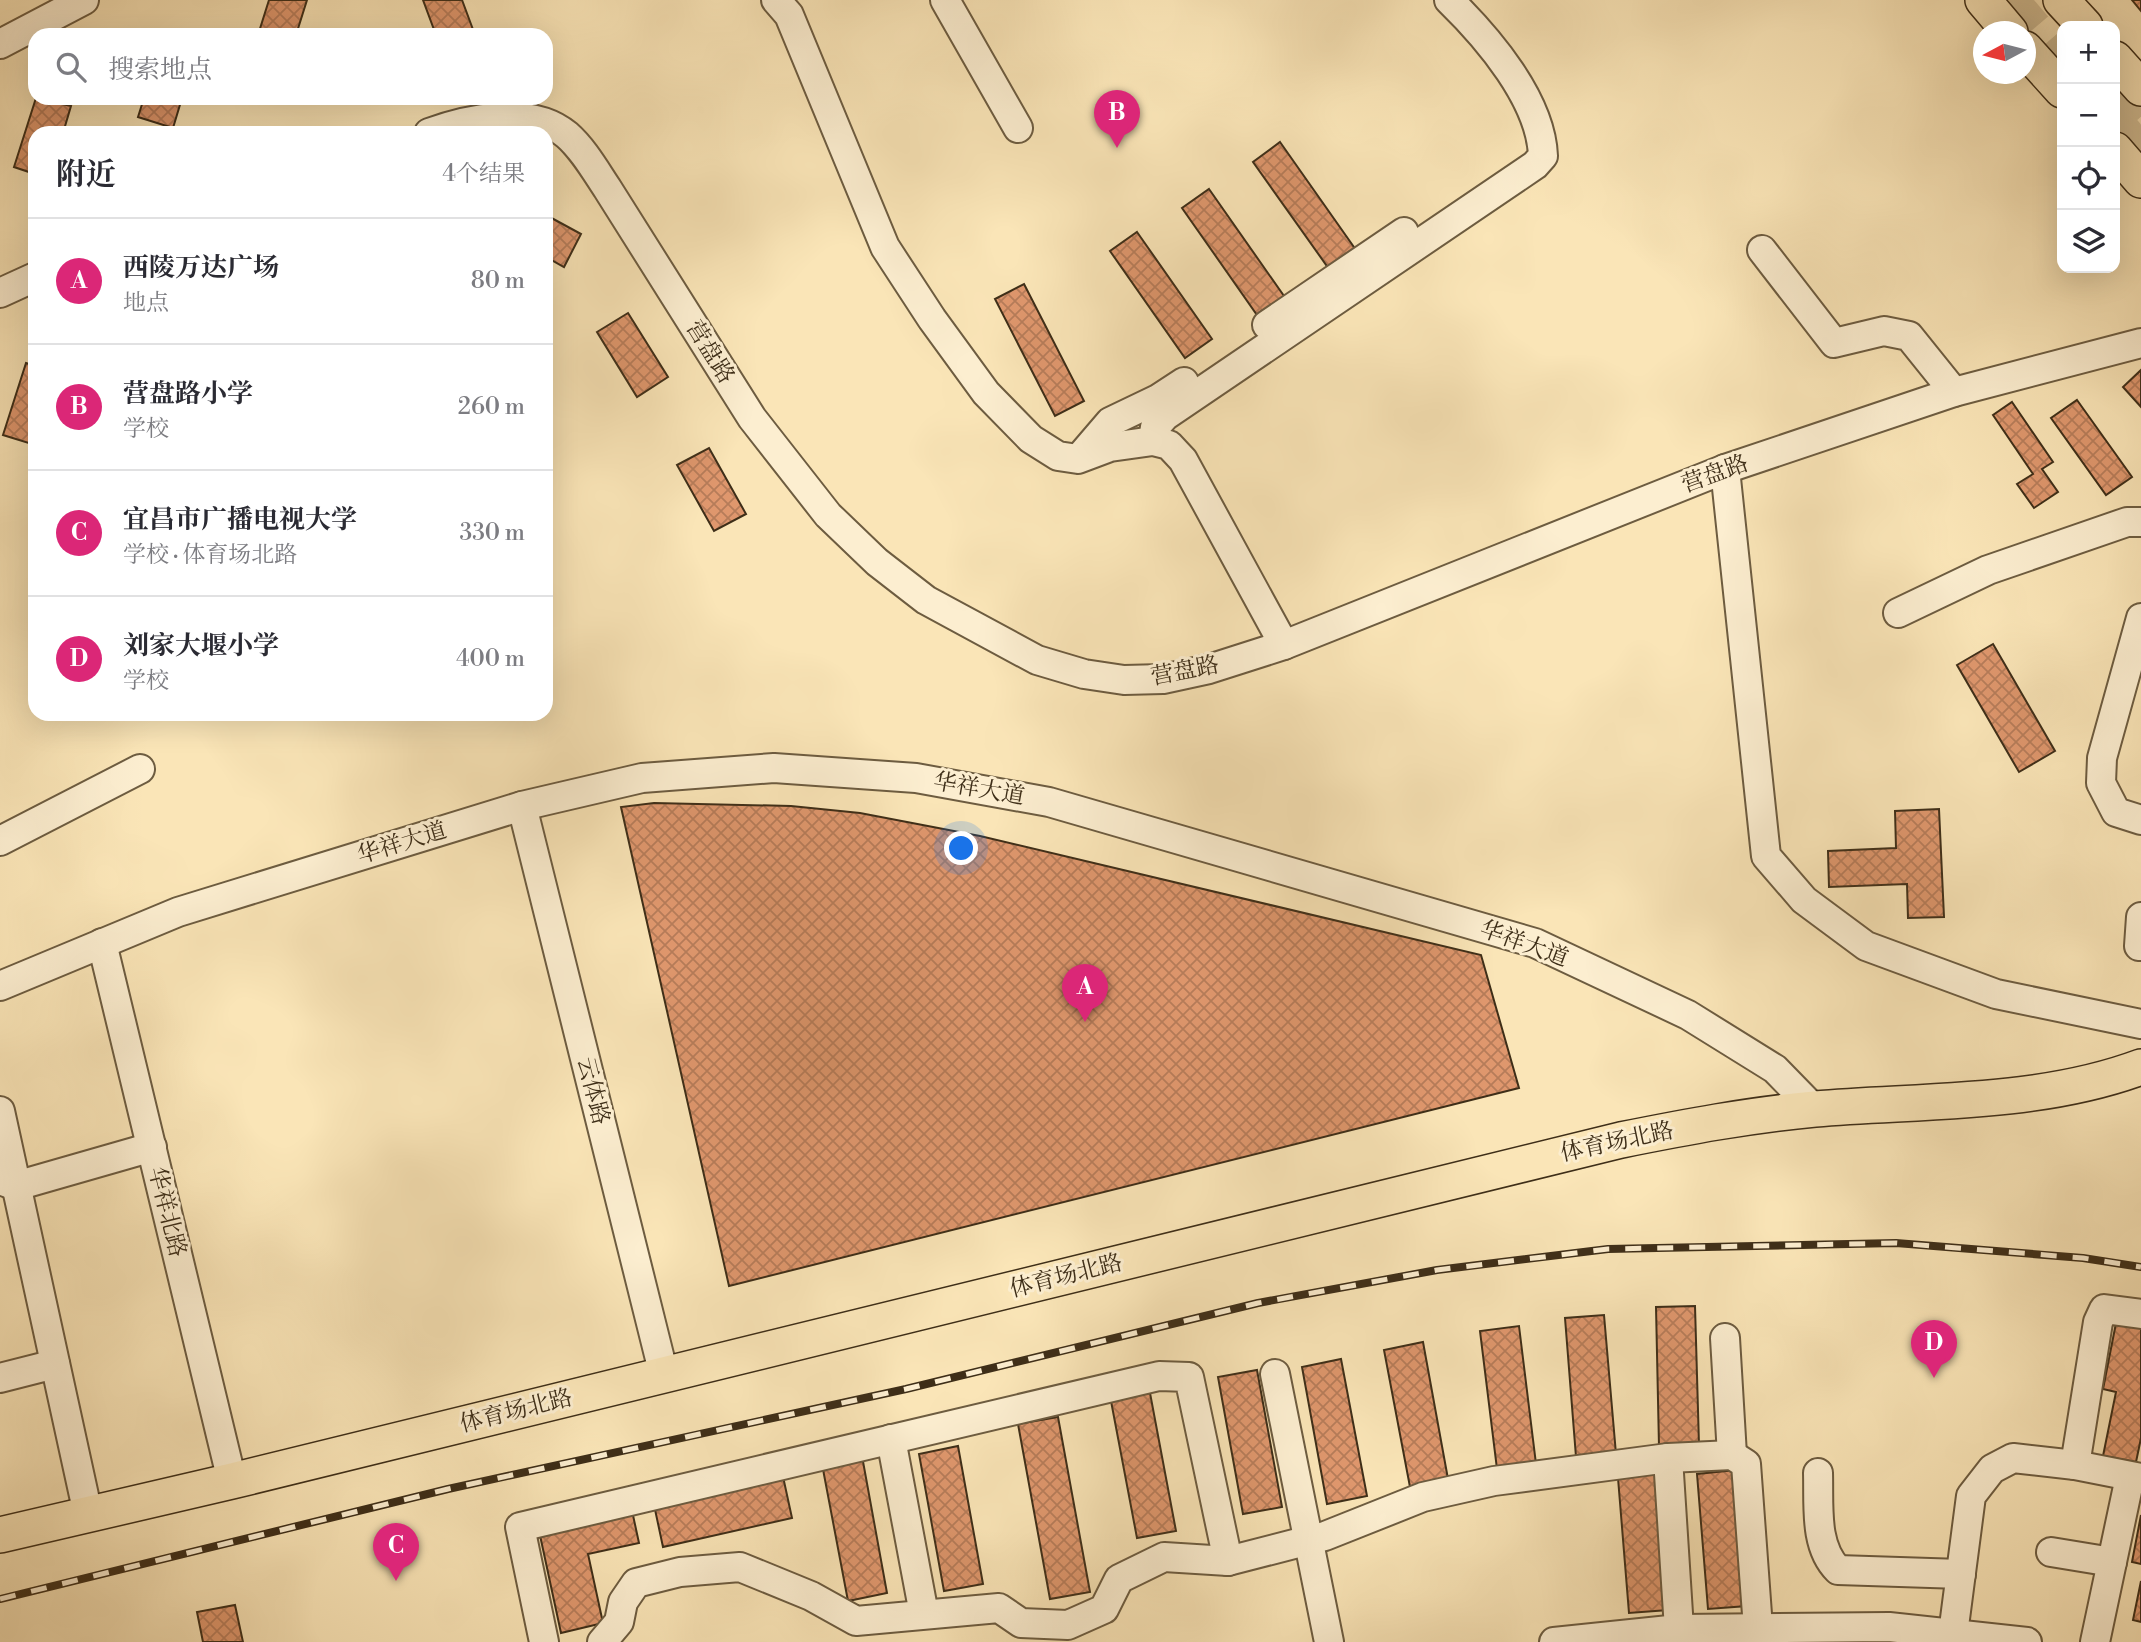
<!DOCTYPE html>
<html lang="zh">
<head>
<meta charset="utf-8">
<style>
  :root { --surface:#fff; --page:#f7f7f7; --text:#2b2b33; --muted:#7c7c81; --line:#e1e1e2; --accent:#db2777 }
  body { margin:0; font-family:"Libre Bodoni","Noto Serif SC",serif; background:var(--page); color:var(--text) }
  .controls { position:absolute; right:21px; top:21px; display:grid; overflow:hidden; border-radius:14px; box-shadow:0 7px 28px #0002 }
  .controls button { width:63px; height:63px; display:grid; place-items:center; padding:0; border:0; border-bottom:2px solid var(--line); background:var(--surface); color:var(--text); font:35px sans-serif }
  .compass { position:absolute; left:1973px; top:21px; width:63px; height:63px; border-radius:50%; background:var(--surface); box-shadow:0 7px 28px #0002; rotate:263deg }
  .you { position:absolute; left:962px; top:849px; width:24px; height:24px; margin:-18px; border:5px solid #fff; border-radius:50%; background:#1a73e8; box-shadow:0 0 0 10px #1a73e833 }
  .badge { display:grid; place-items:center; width:46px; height:46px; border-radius:50%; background:var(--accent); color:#fff; font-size:23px; font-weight:700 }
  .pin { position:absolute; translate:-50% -58px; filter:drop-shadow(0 2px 4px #0008) }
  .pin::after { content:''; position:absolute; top:37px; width:24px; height:21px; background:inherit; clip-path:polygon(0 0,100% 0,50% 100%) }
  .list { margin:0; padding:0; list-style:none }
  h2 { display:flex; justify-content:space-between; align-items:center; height:91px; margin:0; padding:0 28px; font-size:30px }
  h2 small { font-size:23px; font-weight:400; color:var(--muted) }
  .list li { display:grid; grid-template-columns:46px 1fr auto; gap:21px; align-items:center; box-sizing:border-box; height:126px; padding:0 28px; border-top:2px solid var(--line) }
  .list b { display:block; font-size:26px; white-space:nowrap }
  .list p { margin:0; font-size:23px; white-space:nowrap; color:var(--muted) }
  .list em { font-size:23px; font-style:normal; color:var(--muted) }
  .icon { flex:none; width:38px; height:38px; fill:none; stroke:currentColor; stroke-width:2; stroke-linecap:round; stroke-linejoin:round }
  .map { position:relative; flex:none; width:2141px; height:1642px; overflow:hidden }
  .search { position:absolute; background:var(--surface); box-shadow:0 7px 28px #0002; left:28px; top:28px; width:525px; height:77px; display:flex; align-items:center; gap:18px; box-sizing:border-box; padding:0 24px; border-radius:21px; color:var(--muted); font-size:26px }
  .panel { position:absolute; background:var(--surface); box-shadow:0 7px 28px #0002; left:28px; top:126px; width:525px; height:595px; border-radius:21px }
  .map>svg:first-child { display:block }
  .building { fill:url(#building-cross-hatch); stroke:#3e2e18; stroke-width:2 }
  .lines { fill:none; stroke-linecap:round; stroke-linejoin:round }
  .highway-tunnel { stroke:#d4c097; stroke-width:38; stroke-dasharray:38 19; stroke-linecap:butt }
  .minor-casing { stroke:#6d5c40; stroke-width:32 }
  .major-casing { stroke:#3e2e18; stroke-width:38 }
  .minor { stroke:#fceed0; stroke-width:28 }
  .major { stroke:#fae5b7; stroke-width:35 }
  .rail-casing { stroke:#3e2e18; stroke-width:8 }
  .rail { stroke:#fceed0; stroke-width:5; stroke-dasharray:16; stroke-linecap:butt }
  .labels { text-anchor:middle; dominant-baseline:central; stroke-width:6; stroke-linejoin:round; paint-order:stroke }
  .street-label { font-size:23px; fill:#3e2e18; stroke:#fceed0 }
</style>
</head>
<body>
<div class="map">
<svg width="2141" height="1642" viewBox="0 0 2141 1642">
  <defs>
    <pattern id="building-cross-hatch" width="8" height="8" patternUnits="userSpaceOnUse" patternTransform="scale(1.75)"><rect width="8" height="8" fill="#df976d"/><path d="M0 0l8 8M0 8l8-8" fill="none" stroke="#b67c59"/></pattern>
  </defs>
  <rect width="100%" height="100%" fill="#fae5b7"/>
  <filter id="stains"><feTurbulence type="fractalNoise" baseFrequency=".00286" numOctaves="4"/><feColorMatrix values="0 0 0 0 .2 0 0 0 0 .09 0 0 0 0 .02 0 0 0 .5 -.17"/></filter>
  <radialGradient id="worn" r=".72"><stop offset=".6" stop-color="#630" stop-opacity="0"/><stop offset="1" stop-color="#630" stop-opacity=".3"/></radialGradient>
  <g class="building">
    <polygon points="269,0 307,0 296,35 258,35"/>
    <polygon points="423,0 462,0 475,35 436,35"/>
    <polygon points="2132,0 2141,0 2141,11"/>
    <polygon points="36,98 71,106 63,133 35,133 35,174 14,167"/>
    <polygon points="144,98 182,98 173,128 138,117"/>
    <polygon points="1280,142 1356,250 1329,269 1253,162"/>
    <polygon points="1209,189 1284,296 1257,315 1182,208"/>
    <polygon points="546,215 581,234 564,267 546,257"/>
    <polygon points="1137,232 1212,339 1185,358 1110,251"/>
    <polygon points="1024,284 1084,401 1055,416 995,299"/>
    <polygon points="628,313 668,377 637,397 597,332"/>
    <polygon points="26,363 35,366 35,445 3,435"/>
    <polygon points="2141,370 2141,407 2123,387"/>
    <polygon points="2077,400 2132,477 2106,495 2051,418"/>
    <polygon points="2012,402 2053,462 2042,469 2058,492 2034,508 2017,484 2033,474 1993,415"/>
    <polygon points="709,448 746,514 714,531 677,465"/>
    <polygon points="1993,644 2055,751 2019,772 1957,665"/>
    <polygon points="654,803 791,806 860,813 980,836 1481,955 1519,1088 729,1286 621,807"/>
    <polygon points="1939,809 1944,917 1908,918 1907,884 1829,887 1828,851 1896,848 1895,811"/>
    <polygon points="1695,1306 1699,1445 1659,1446 1656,1307"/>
    <polygon points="1604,1315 1616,1454 1576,1457 1565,1318"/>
    <polygon points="2117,1318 2141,1323 2141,1438 2136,1462 2103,1456 2116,1392 2103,1389"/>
    <polygon points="1519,1326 1536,1464 1497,1469 1480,1331"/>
    <polygon points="1423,1342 1448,1479 1410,1487 1384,1350"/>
    <polygon points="1341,1359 1367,1496 1327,1504 1302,1367"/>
    <polygon points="1257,1370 1282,1507 1243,1514 1218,1377"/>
    <polygon points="1150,1393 1176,1531 1137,1538 1111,1401"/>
    <polygon points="1058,1417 1090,1592 1050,1599 1018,1424"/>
    <polygon points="958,1446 983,1584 944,1591 919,1454"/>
    <polygon points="862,1456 887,1593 848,1601 822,1464"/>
    <polygon points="1736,1470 1747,1606 1708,1609 1697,1474"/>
    <polygon points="782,1472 792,1518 663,1547 653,1500"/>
    <polygon points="1657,1474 1668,1610 1629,1613 1618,1478"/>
    <polygon points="631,1506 639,1543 588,1554 603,1623 561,1633 538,1526"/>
    <polygon points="2141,1515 2141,1564 2132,1562"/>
    <polygon points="2141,1581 2141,1622 2133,1620"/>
    <polygon points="235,1605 243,1642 203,1642 197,1612"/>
  </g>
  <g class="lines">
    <g class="highway-tunnel">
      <polyline points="2009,0 2062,62"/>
      <polyline points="2115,89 2141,119"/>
      <polyline points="2115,123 2141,154"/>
    </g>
    <g class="minor-casing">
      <g id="minor">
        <polyline points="776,0 789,15 885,247 932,319 986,393 1031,439 1058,456 1078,459 1110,447 1153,441 1169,445 1183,460 1284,645"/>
        <polyline points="945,0 1018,128"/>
        <polyline points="0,44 84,0"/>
        <path d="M429 133C467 119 532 105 567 135 583 149 595 170 607 188L752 418 828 515 877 562 926 600 1037 660 1084 674 1124 680 1163 679 1209 669 1284 645 1725 469 1954 392 2141 343"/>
        <polyline points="1762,250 1834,343 1884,331 1909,336 1954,392"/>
        <polyline points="0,293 35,277"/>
        <polyline points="1267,325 1404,232"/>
        <path d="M1153 441 1155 427 1165 416 1535 165 1543 156C1541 100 1488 38 1449 0"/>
        <polyline points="1080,457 1110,422 1158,399 1184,382"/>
        <polyline points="1725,469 1766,856 1804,900 1866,946 1996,994 2141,1024"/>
        <polyline points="1898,613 1988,570 2127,522 2141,522"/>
        <polyline points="2141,618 2102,758 2101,783 2116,812 2141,820"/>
        <polyline points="522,806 664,1375"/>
        <polyline points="0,841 140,769"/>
        <polyline points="102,943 232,1481"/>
        <polyline points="2139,946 2141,917"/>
        <polyline points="0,986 178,912 522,806 642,778 774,768 916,778 1049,802 1535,943 1688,1015 1775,1069 1814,1109"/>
        <polyline points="0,1111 88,1514"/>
        <polyline points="0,1180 16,1186 152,1147"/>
        <polyline points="1725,1338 1732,1455"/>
        <polyline points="1275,1374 1329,1642"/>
        <polyline points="0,1378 55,1364"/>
        <polyline points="891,1439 924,1614"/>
        <polyline points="1668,1458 1679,1629"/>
        <polyline points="2075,1465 2098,1322 2104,1309 2141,1314"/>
        <path d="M1818 1473C1819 1506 1814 1546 1838 1570L1961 1574"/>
        <polyline points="2051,1552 2112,1562"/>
        <polyline points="1953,1634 1971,1496 1992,1469 2013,1458 2075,1465 2141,1478"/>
        <polyline points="544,1642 520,1527 1159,1376 1189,1377 1228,1561"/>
        <polyline points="602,1642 619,1622 623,1602 636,1583 680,1572 740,1567 811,1596 856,1621 999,1608 1021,1623 1068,1625 1104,1609 1119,1579 1164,1557 1228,1561 1325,1536 1423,1497 1494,1481 1668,1458 1732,1455 1746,1464 1758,1628"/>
        <polyline points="1554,1642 1679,1629 1889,1627 2027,1642"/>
        <polyline points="2095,1642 2130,1477"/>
      </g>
    </g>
    <g class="major-casing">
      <g id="major">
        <polyline points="1983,0 2010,32"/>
        <polyline points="2061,0 2085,26"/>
        <polyline points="2025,49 2062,90"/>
        <polyline points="2115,59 2141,88"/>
        <polyline points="2115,150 2141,180"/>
        <path d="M0 1535 232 1481 1621 1140C1686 1127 1749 1115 1815 1109 1922 1100 2039 1105 2141 1067"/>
      </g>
    </g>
    <use href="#minor" class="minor"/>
    <use href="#major" class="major"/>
    <g class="rail-casing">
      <polyline id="rail" points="0,1599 448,1489 906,1389 1258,1303 1437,1270 1608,1249 1896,1243 2083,1258 2141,1267"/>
    </g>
    <use href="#rail" class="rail"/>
  </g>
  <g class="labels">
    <g class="street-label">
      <text transform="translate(710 352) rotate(58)">营盘路</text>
      <text transform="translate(1715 474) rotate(-20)">营盘路</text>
      <text transform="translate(1185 671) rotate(-11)">营盘路</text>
      <text transform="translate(979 789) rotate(10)">华祥大道</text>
      <text transform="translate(402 843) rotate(-17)">华祥大道</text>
      <text transform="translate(1524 944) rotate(20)">华祥大道</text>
      <text transform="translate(593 1091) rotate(76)">云体路</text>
      <text transform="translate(1617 1142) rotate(-12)">体育场北路</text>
      <text transform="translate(167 1212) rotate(76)">华祥北路</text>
      <text transform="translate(1066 1276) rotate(-14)">体育场北路</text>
      <text transform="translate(516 1411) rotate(-14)">体育场北路</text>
    </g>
  </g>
  <rect width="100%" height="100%" filter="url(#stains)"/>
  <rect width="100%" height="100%" fill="url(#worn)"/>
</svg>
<div class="controls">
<button>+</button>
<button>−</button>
<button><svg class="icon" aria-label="locate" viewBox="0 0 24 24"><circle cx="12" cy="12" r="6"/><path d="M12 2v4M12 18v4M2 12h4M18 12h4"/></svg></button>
<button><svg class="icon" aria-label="layers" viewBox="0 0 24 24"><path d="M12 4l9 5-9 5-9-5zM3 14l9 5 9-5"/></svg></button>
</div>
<svg class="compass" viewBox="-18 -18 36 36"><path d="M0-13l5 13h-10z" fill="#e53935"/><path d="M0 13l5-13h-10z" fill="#7c7c81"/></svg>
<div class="you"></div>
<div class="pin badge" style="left:1085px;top:1022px">A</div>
<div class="pin badge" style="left:1117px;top:148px">B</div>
<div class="pin badge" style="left:396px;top:1581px">C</div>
<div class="pin badge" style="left:1934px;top:1378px">D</div>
<div class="search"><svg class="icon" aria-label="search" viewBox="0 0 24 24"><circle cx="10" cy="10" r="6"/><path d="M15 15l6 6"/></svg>搜索地点</div>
<section class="panel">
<h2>附近<small>4个结果</small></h2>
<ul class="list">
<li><span class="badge">A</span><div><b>西陵万达广场</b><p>地点</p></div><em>80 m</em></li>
<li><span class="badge">B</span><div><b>营盘路小学</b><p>学校</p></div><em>260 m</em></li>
<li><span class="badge">C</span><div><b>宜昌市广播电视大学</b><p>学校 · 体育场北路</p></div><em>330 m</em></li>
<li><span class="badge">D</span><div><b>刘家大堰小学</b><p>学校</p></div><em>400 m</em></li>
</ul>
</section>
</div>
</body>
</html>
